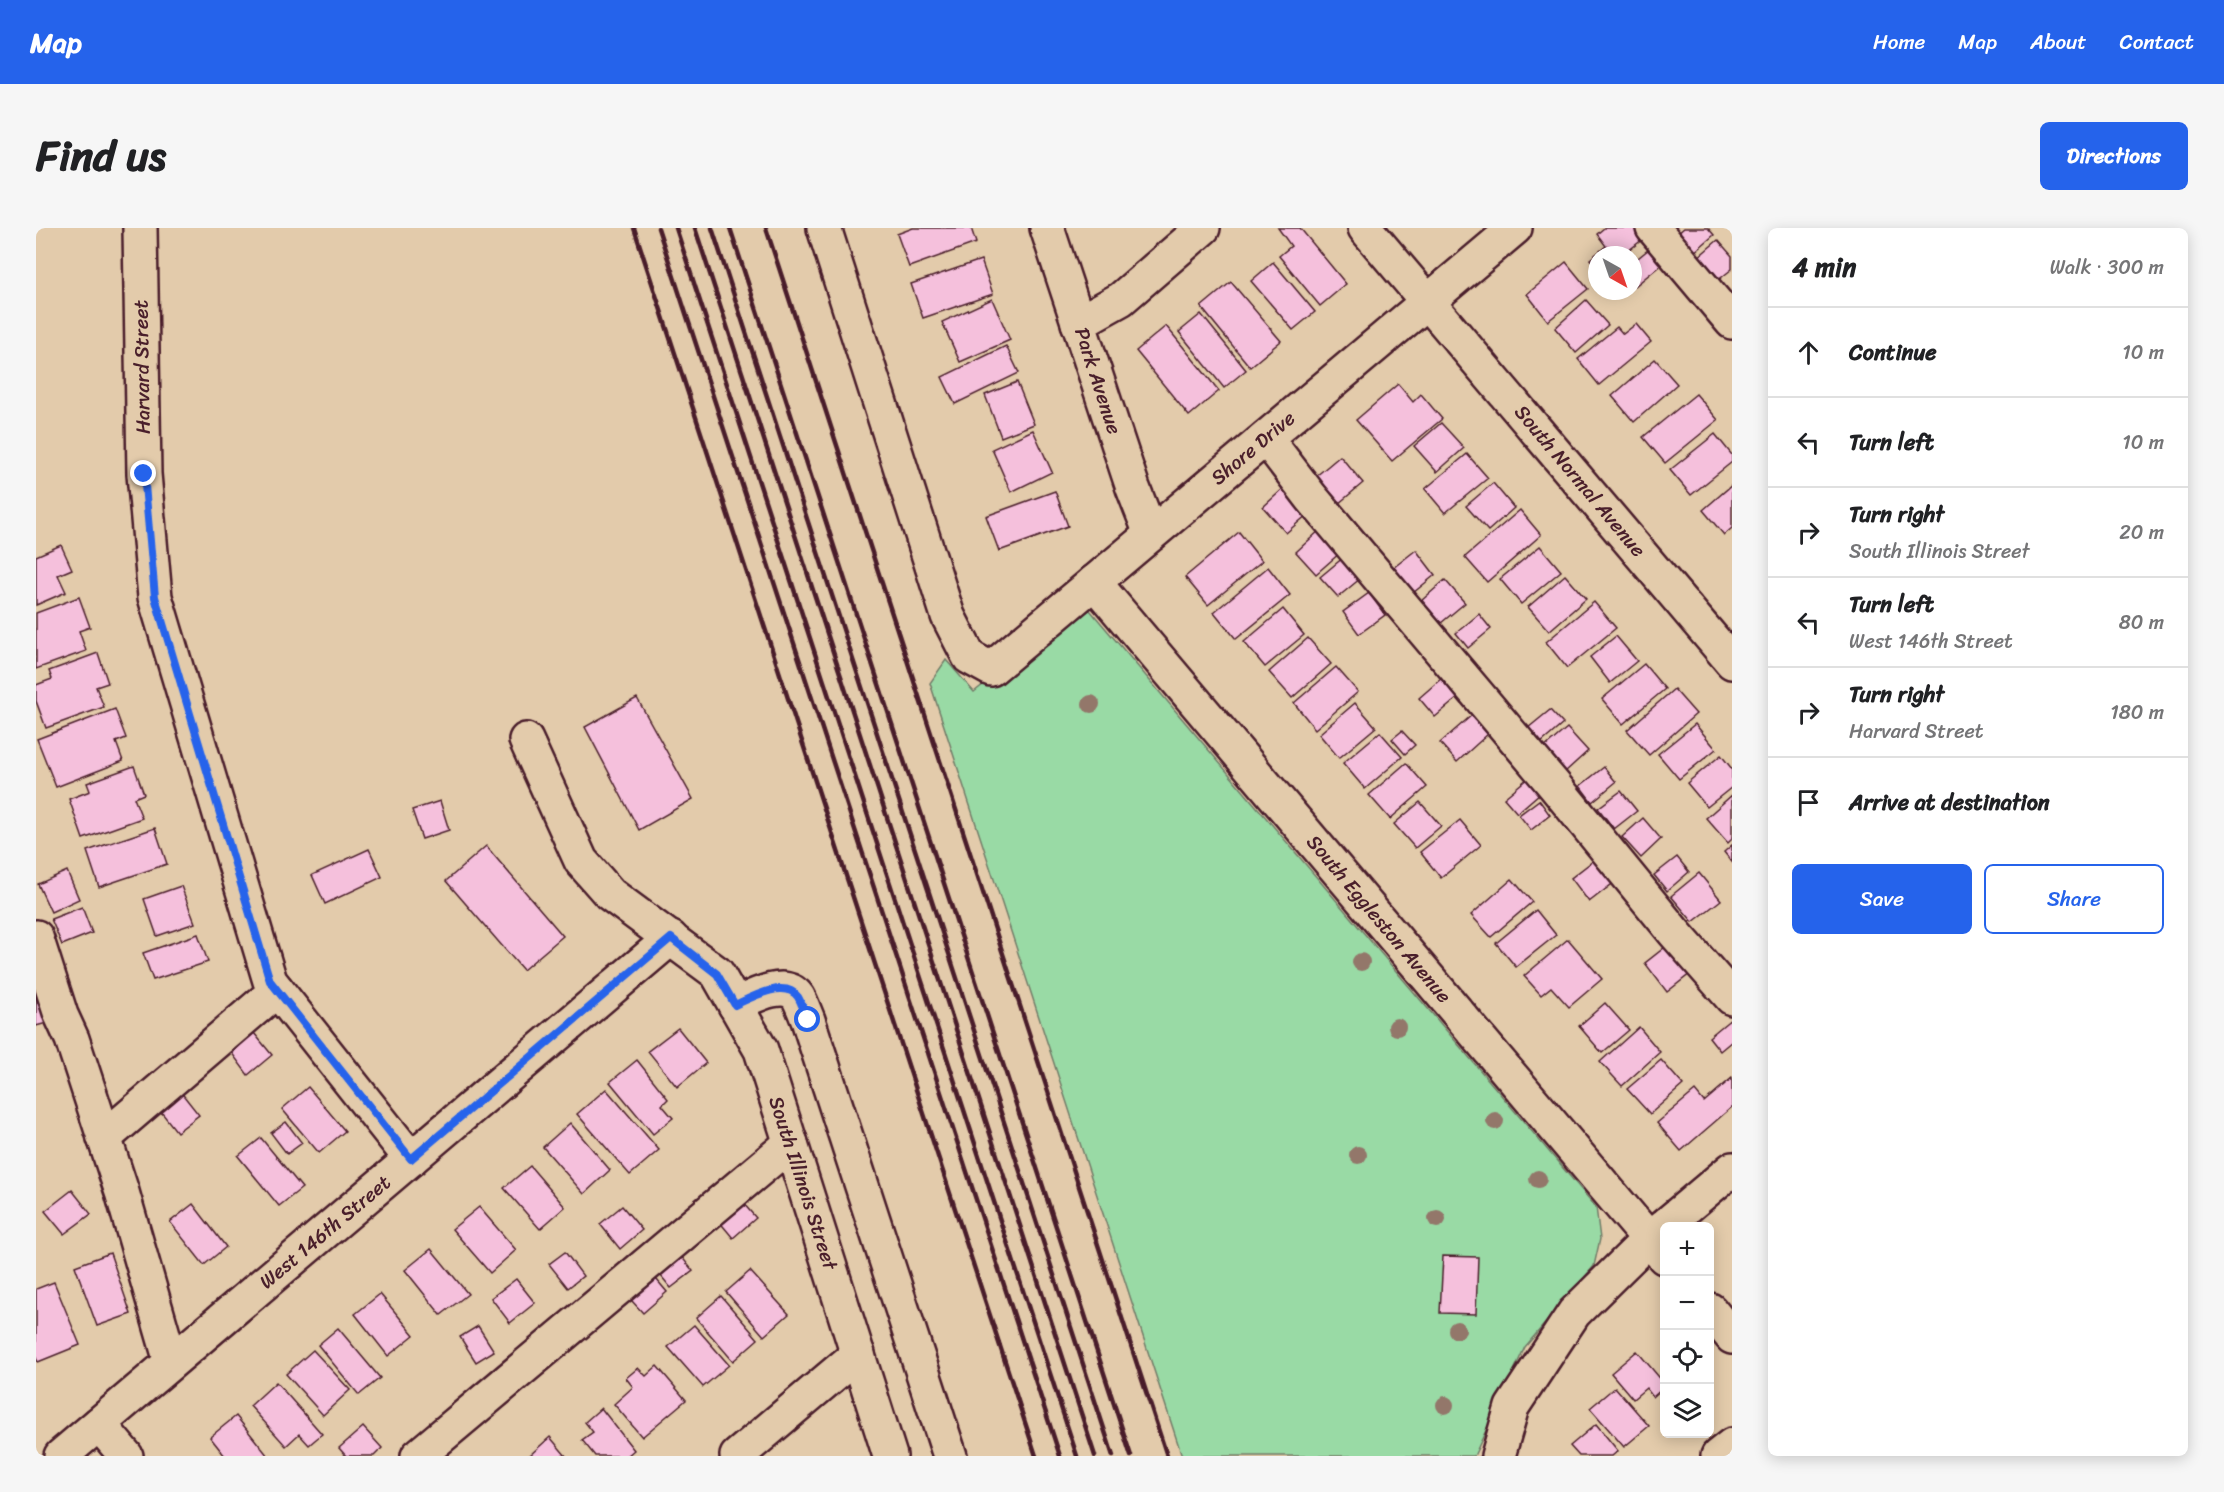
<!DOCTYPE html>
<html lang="en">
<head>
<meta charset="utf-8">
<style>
  :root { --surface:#fff; --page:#f6f6f6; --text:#202124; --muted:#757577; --line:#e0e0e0; --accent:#2563eb }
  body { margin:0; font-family:Sriracha,sans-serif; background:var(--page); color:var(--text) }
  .controls { position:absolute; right:18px; bottom:18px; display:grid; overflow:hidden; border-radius:9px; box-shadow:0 3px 15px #0003 }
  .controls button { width:54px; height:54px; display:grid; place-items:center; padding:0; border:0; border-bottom:2px solid var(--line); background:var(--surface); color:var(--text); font:30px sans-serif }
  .compass { position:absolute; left:1552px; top:18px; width:54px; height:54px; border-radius:50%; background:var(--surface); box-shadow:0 3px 15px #0003; rotate:140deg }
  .stop { position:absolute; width:18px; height:18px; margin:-14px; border:4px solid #2563eb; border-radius:50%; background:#fff }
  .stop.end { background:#2563eb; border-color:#fff; box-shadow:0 2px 6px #0008 }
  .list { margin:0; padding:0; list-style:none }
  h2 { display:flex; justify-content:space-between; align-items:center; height:78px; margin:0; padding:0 24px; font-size:26px }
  h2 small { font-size:20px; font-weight:400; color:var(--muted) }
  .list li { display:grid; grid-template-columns:39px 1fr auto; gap:18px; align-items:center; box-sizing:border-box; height:90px; padding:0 24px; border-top:2px solid var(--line) }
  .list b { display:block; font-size:22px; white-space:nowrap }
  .list p { margin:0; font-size:20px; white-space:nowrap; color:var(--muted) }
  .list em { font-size:20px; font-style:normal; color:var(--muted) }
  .actions { display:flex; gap:12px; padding:18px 24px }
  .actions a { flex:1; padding:14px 0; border:2px solid var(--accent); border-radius:9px; text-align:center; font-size:21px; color:var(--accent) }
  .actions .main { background:var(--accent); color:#fff }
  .icon { flex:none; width:33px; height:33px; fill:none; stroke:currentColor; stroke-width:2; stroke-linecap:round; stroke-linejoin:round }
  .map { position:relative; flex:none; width:1696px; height:1228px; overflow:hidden; border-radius:9px }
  header { display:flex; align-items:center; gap:36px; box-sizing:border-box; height:84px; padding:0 30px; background:var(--accent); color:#fff }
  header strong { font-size:28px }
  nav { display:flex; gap:33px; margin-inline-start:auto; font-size:21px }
  .intro { display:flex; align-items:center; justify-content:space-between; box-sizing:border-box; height:144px; padding:0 36px }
  h1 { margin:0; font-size:42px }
  .button { padding:15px 27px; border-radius:9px; background:var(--accent); color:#fff; font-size:21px; font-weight:700 }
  main { display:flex; gap:36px; padding:0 36px }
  aside { flex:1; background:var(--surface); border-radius:9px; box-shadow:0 3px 15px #0003 }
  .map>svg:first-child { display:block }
  .grass { fill:#99daa5; stroke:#727c68; stroke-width:1.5 }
  .building { fill:#f5c0dc; stroke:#4a1f2b; stroke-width:1.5 }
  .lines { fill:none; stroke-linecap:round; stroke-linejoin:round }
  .minor-casing { stroke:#4a1f2b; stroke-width:38 }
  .minor { stroke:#e3cbab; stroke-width:33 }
  .rail { stroke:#4a1f2b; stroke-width:4.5 }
  .tree { fill:#93776b }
  .route { stroke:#2563eb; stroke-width:8 }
  .labels { text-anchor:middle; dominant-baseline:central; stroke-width:5; stroke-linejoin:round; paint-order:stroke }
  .street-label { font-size:20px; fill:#4a1f2b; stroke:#e3cbab }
</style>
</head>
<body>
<header>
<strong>Map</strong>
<nav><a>Home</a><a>Map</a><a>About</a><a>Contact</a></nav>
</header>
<div class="intro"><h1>Find us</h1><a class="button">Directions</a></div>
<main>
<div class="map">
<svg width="1696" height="1228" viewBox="0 0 1696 1228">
  <rect width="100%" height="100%" fill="#e3cbab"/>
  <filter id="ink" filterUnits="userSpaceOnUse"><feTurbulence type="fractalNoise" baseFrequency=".0167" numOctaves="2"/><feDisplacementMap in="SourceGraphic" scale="12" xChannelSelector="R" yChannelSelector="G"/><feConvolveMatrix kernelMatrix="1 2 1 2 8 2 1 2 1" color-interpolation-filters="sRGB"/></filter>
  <g filter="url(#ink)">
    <polygon class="grass" points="1048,375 1560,979 1564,1011 1558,1038 1489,1119 1438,1228 1146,1228 894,455 910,432 938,464"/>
    <g class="building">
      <polygon points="877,0 935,0 940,15 873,39 861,6"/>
      <polygon points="1242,0 1264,0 1310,56 1284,78 1243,28 1255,18"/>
      <polygon points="1568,0 1598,0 1607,11 1587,27 1561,27 1561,40 1554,31 1570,18 1561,6"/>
      <polygon points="1648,0 1672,0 1678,7 1657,25 1641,6"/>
      <polygon points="1682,12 1696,28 1696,41 1681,53 1661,30"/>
      <polygon points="1613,21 1626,36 1599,58 1597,56 1597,34"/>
      <polygon points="945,32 957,66 887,90 875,56"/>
      <polygon points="1237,34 1279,84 1257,102 1215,53"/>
      <polygon points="1530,34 1552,61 1512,93 1491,66"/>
      <polygon points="1195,54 1245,113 1214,139 1165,79"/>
      <polygon points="956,71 974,112 924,134 906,94"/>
      <polygon points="1550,72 1572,97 1540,125 1519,100"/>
      <polygon points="1165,86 1210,142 1188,160 1143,104"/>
      <polygon points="1600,96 1615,114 1563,157 1542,131 1581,99 1587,106"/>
      <polygon points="1130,98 1183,163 1153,188 1100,123"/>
      <polygon points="970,118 983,145 919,176 906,149"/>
      <polygon points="1619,131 1641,156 1598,194 1576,168"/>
      <polygon points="981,154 998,196 965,209 949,167"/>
      <polygon points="1362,156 1377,174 1385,166 1406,191 1356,233 1320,192"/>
      <polygon points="1660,166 1682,192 1629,235 1607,209"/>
      <polygon points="1405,195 1428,220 1401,244 1378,218"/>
      <polygon points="997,202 1016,244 975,264 956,221"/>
      <polygon points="1679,206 1696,227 1696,234 1655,267 1634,242"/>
      <polygon points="1431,226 1452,250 1409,285 1389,261"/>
      <polygon points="1304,228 1327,255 1302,276 1279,249"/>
      <polygon points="1457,255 1478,280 1452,303 1430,278"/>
      <polygon points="1696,257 1696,300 1688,307 1667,282"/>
      <polygon points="1249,259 1272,286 1250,305 1227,279"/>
      <polygon points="1019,263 1032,298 963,323 950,288"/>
      <polygon points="1484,282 1505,307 1451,354 1429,329"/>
      <polygon points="1285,301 1305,324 1280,346 1260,324"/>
      <polygon points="1203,304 1226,333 1172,377 1149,349"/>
      <polygon points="25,317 36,341 22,347 30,364 0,377 0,328"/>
      <polygon points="1504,318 1525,343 1485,376 1464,351"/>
      <polygon points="1380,322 1399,347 1377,365 1357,340"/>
      <polygon points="1308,329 1325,350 1302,369 1284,349"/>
      <polygon points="1232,339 1254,367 1200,411 1178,384"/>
      <polygon points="1529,347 1550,371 1513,403 1492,379"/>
      <polygon points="1409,352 1429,375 1405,395 1385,373"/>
      <polygon points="1333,365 1349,387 1323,406 1307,384"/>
      <polygon points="43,369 54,399 43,403 50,423 0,441 0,385"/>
      <polygon points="1558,374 1580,400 1531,440 1510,414"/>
      <polygon points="1247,381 1268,407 1229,439 1208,414"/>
      <polygon points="1443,386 1455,401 1432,420 1420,405"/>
      <polygon points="1580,408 1601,433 1574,455 1554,429"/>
      <polygon points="1272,410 1295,436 1256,470 1233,444"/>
      <polygon points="62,425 72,455 60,459 68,479 10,500 0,473 0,457 16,451 13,443"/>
      <polygon points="1608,436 1629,461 1587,496 1566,471"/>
      <polygon points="1300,439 1322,464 1279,501 1258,475"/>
      <polygon points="1406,450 1423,469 1399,489 1383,470"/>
      <polygon points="1638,461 1660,486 1613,527 1591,502"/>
      <polygon points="601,470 657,571 603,602 549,499"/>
      <polygon points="1319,475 1340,499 1303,530 1283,506"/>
      <polygon points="79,481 90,510 80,514 87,533 20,559 1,511"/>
      <polygon points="1514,482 1527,496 1505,515 1492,500"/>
      <polygon points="1436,487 1452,506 1421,534 1404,515"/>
      <polygon points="1659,496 1680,521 1643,551 1622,526"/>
      <polygon points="1531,500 1552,523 1529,544 1508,520"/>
      <polygon points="1366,503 1379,517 1369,526 1356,511"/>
      <polygon points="1344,504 1366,529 1329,561 1307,535"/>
      <polygon points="1685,527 1696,541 1696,559 1671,579 1651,555"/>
      <polygon points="1370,535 1391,559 1354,591 1333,567"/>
      <polygon points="98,538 108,566 98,570 106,590 47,611 33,571 54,563 51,555"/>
      <polygon points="1568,539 1580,554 1556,574 1544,558"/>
      <polygon points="1492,550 1504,565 1481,585 1468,570"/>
      <polygon points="1585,563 1601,583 1578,601 1562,580"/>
      <polygon points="1696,567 1696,611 1692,615 1670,590"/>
      <polygon points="1503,572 1514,587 1495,602 1483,587"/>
      <polygon points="404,573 413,602 386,611 376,582"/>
      <polygon points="1384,574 1405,598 1379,620 1358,596"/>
      <polygon points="1607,590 1625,611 1605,630 1586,609"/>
      <polygon points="1424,592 1445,617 1405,650 1384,624"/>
      <polygon points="119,600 131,636 63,659 51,623"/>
      <polygon points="1696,617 1696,634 1688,624"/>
      <polygon points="450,618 527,708 487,742 410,653"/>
      <polygon points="333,621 346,649 289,676 276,647"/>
      <polygon points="1562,629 1580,653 1553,674 1535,650"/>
      <polygon points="1641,629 1653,644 1631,663 1618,647"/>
      <polygon points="31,643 43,671 15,684 2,656"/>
      <polygon points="1663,645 1685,672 1657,694 1635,668"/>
      <polygon points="1476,651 1496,674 1455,709 1435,687"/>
      <polygon points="145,658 159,695 121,708 108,671"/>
      <polygon points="46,679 56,705 26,717 15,691"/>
      <polygon points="1500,682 1520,707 1480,739 1460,715"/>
      <polygon points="162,706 172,734 117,752 107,725"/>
      <polygon points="1532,711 1566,751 1533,779 1515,759 1505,767 1488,748"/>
      <polygon points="1633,716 1655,745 1631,764 1609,735"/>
      <polygon points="0,761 11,795 0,798"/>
      <polygon points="1569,775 1593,802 1566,825 1543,798"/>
      <polygon points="1696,790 1696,813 1684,823 1673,809"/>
      <polygon points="1603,799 1624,824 1586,858 1564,834"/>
      <polygon points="642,800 670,835 641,859 612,823"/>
      <polygon points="218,805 236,827 212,847 195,824"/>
      <polygon points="601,832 632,871 626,877 637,890 617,906 574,854"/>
      <polygon points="1625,832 1647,857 1614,886 1591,861"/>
      <polygon points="1696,850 1696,879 1645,923 1621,895 1659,863 1668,874"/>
      <polygon points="272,859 309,903 283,925 246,881"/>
      <polygon points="570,861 623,922 594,947 541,886"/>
      <polygon points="144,863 163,887 141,904 122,880"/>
      <polygon points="250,894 266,915 251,926 235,905"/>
      <polygon points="534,895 574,942 548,966 507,919"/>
      <polygon points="225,910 266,960 243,978 202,928"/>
      <polygon points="494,938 529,979 504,1001 468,960"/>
      <polygon points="36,962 55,986 28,1006 9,983"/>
      <polygon points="700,967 720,990 697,1010 677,986"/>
      <polygon points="157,976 190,1019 168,1037 134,994"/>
      <polygon points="586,978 606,1002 584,1021 564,996"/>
      <polygon points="443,979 480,1022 454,1045 416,1001"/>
      <polygon points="637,1018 657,1043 635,1060 615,1036"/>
      <polygon points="395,1021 432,1066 405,1087 369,1042"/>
      <polygon points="529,1024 547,1048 532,1060 513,1036"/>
      <polygon points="74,1025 95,1086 61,1098 39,1038"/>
      <polygon points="1407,1028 1442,1029 1440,1086 1404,1085"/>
      <polygon points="610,1039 631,1064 607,1085 585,1061"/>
      <polygon points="714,1043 753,1086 728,1108 690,1064"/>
      <polygon points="480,1051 499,1075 474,1095 455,1070"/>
      <polygon points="18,1054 44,1117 2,1134 0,1130 0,1061"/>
      <polygon points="344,1066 378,1107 352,1128 319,1086"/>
      <polygon points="685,1068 722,1111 697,1133 660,1090"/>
      <polygon points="658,1097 693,1137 667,1159 632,1119"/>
      <polygon points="442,1098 458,1123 440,1134 424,1109"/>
      <polygon points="302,1100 344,1150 323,1167 282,1117"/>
      <polygon points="277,1122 314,1162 287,1187 250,1146"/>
      <polygon points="1601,1123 1628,1155 1628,1159 1617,1169 1610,1160 1597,1171 1575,1145"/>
      <polygon points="621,1138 650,1172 606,1209 578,1176 597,1159 590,1150 602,1140 610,1148"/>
      <polygon points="240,1154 286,1206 273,1217 263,1206 250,1218 214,1178"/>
      <polygon points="1579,1159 1613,1198 1588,1219 1554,1180"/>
      <polygon points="565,1180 598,1222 591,1228 559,1228 546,1212 557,1204 549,1194"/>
      <polygon points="200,1188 232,1228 189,1228 174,1209"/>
      <polygon points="1560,1196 1582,1223 1576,1228 1543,1228 1534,1218"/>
      <polygon points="327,1199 346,1220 338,1228 310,1228 303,1220"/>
      <polygon points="514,1209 530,1228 493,1228"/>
    </g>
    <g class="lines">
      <g class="minor-casing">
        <g id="minor">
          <polyline points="104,0 108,246 119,369 234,753 375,931"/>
          <polyline points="788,0 912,388 933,429 955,441 1479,0"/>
          <polyline points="1011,0 1097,260 1115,306"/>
          <polyline points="1329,0 1696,434"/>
          <polyline points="1617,0 1696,94"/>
          <polyline points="1042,95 1085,71 1167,0"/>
          <polyline points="1230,210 1275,269 1518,557 1638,704 1696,770"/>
          <polyline points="1058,354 1628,1029"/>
          <polyline points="490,512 545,633 574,666 681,745 725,822 854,1228"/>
          <polyline points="0,709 25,787 36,811 86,964 135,1134"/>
          <path d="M699 777C714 770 749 750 762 769 766 776 769 785 772 792L914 1228"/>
          <polyline points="68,910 241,762"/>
          <polyline points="1674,1082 1696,1109"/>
          <polyline points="63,1196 90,1228"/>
          <polyline points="25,1228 635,710"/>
          <polyline points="382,1228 755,915"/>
          <polyline points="701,1228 822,1126"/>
          <polyline points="1462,1228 1476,1179 1538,1085 1613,1011 1696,941"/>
          <polyline points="1682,1228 1696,1217"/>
        </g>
      </g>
      <use href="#minor" class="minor"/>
      <g class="rail">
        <polyline points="598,0 1000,1228"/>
        <polyline points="622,0 1024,1228"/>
        <polyline points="640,0 1041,1228"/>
        <polyline points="659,0 1059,1228"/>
        <polyline points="676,0 1077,1228"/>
        <polyline points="694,0 1095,1228"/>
        <polyline points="730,0 1131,1228"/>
      </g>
    </g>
    <g class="tree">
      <circle cx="1055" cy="476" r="9"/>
      <circle cx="1325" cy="734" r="9"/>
      <circle cx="1361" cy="799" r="9"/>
      <circle cx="1459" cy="893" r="9"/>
      <circle cx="1322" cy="927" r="9"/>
      <circle cx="1502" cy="951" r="9"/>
      <circle cx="1401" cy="991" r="9"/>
      <circle cx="1421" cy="1102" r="9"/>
      <circle cx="1409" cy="1177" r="9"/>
    </g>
  </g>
  <g class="lines" filter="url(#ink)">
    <path class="route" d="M108 246 119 369 234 753 375 931 635 710 681 746 699 777C714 770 749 750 762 769 766 776 769 785 772 792"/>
  </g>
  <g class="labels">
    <g class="street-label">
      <text transform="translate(106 139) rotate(-91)">Harvard Street</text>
      <text transform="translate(1062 153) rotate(72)">Park Avenue</text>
      <text transform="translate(1217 220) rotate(-40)">Shore Drive</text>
      <text transform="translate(1544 253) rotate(50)">South Normal Avenue</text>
      <text transform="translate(1343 691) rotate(50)">South Eggleston Avenue</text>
      <text transform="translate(767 955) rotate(72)">South Illinois Street</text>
      <text transform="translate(289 1004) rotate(-40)">West 146th Street</text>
    </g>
  </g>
</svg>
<div class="controls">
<button>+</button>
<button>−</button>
<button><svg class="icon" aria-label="locate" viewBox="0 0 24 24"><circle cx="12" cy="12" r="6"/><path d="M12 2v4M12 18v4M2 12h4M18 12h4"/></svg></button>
<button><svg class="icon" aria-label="layers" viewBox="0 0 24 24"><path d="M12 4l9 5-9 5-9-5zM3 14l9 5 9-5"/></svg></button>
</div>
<svg class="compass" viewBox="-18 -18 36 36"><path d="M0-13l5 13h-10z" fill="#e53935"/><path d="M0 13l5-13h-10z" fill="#757577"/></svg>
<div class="stop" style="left:772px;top:792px"></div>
<div class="stop end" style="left:108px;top:246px"></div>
</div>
<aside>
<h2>4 min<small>Walk · 300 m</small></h2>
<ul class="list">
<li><svg class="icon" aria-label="ahead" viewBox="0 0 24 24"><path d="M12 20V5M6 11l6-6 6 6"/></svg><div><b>Continue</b></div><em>10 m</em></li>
<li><svg class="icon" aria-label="left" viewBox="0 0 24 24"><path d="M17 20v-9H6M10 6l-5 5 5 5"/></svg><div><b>Turn left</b></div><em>10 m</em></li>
<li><svg class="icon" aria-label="right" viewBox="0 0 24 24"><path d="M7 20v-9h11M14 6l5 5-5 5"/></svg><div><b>Turn right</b><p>South Illinois Street</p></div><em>20 m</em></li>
<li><svg class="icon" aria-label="left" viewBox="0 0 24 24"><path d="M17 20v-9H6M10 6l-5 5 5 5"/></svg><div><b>Turn left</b><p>West 146th Street</p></div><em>80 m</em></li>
<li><svg class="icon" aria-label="right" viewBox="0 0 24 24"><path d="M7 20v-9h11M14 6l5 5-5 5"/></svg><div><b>Turn right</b><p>Harvard Street</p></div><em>180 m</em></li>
<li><svg class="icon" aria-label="arrive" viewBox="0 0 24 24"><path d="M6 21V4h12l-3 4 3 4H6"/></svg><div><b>Arrive at destination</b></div></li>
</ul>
<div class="actions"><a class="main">Save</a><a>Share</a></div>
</aside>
</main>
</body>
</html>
